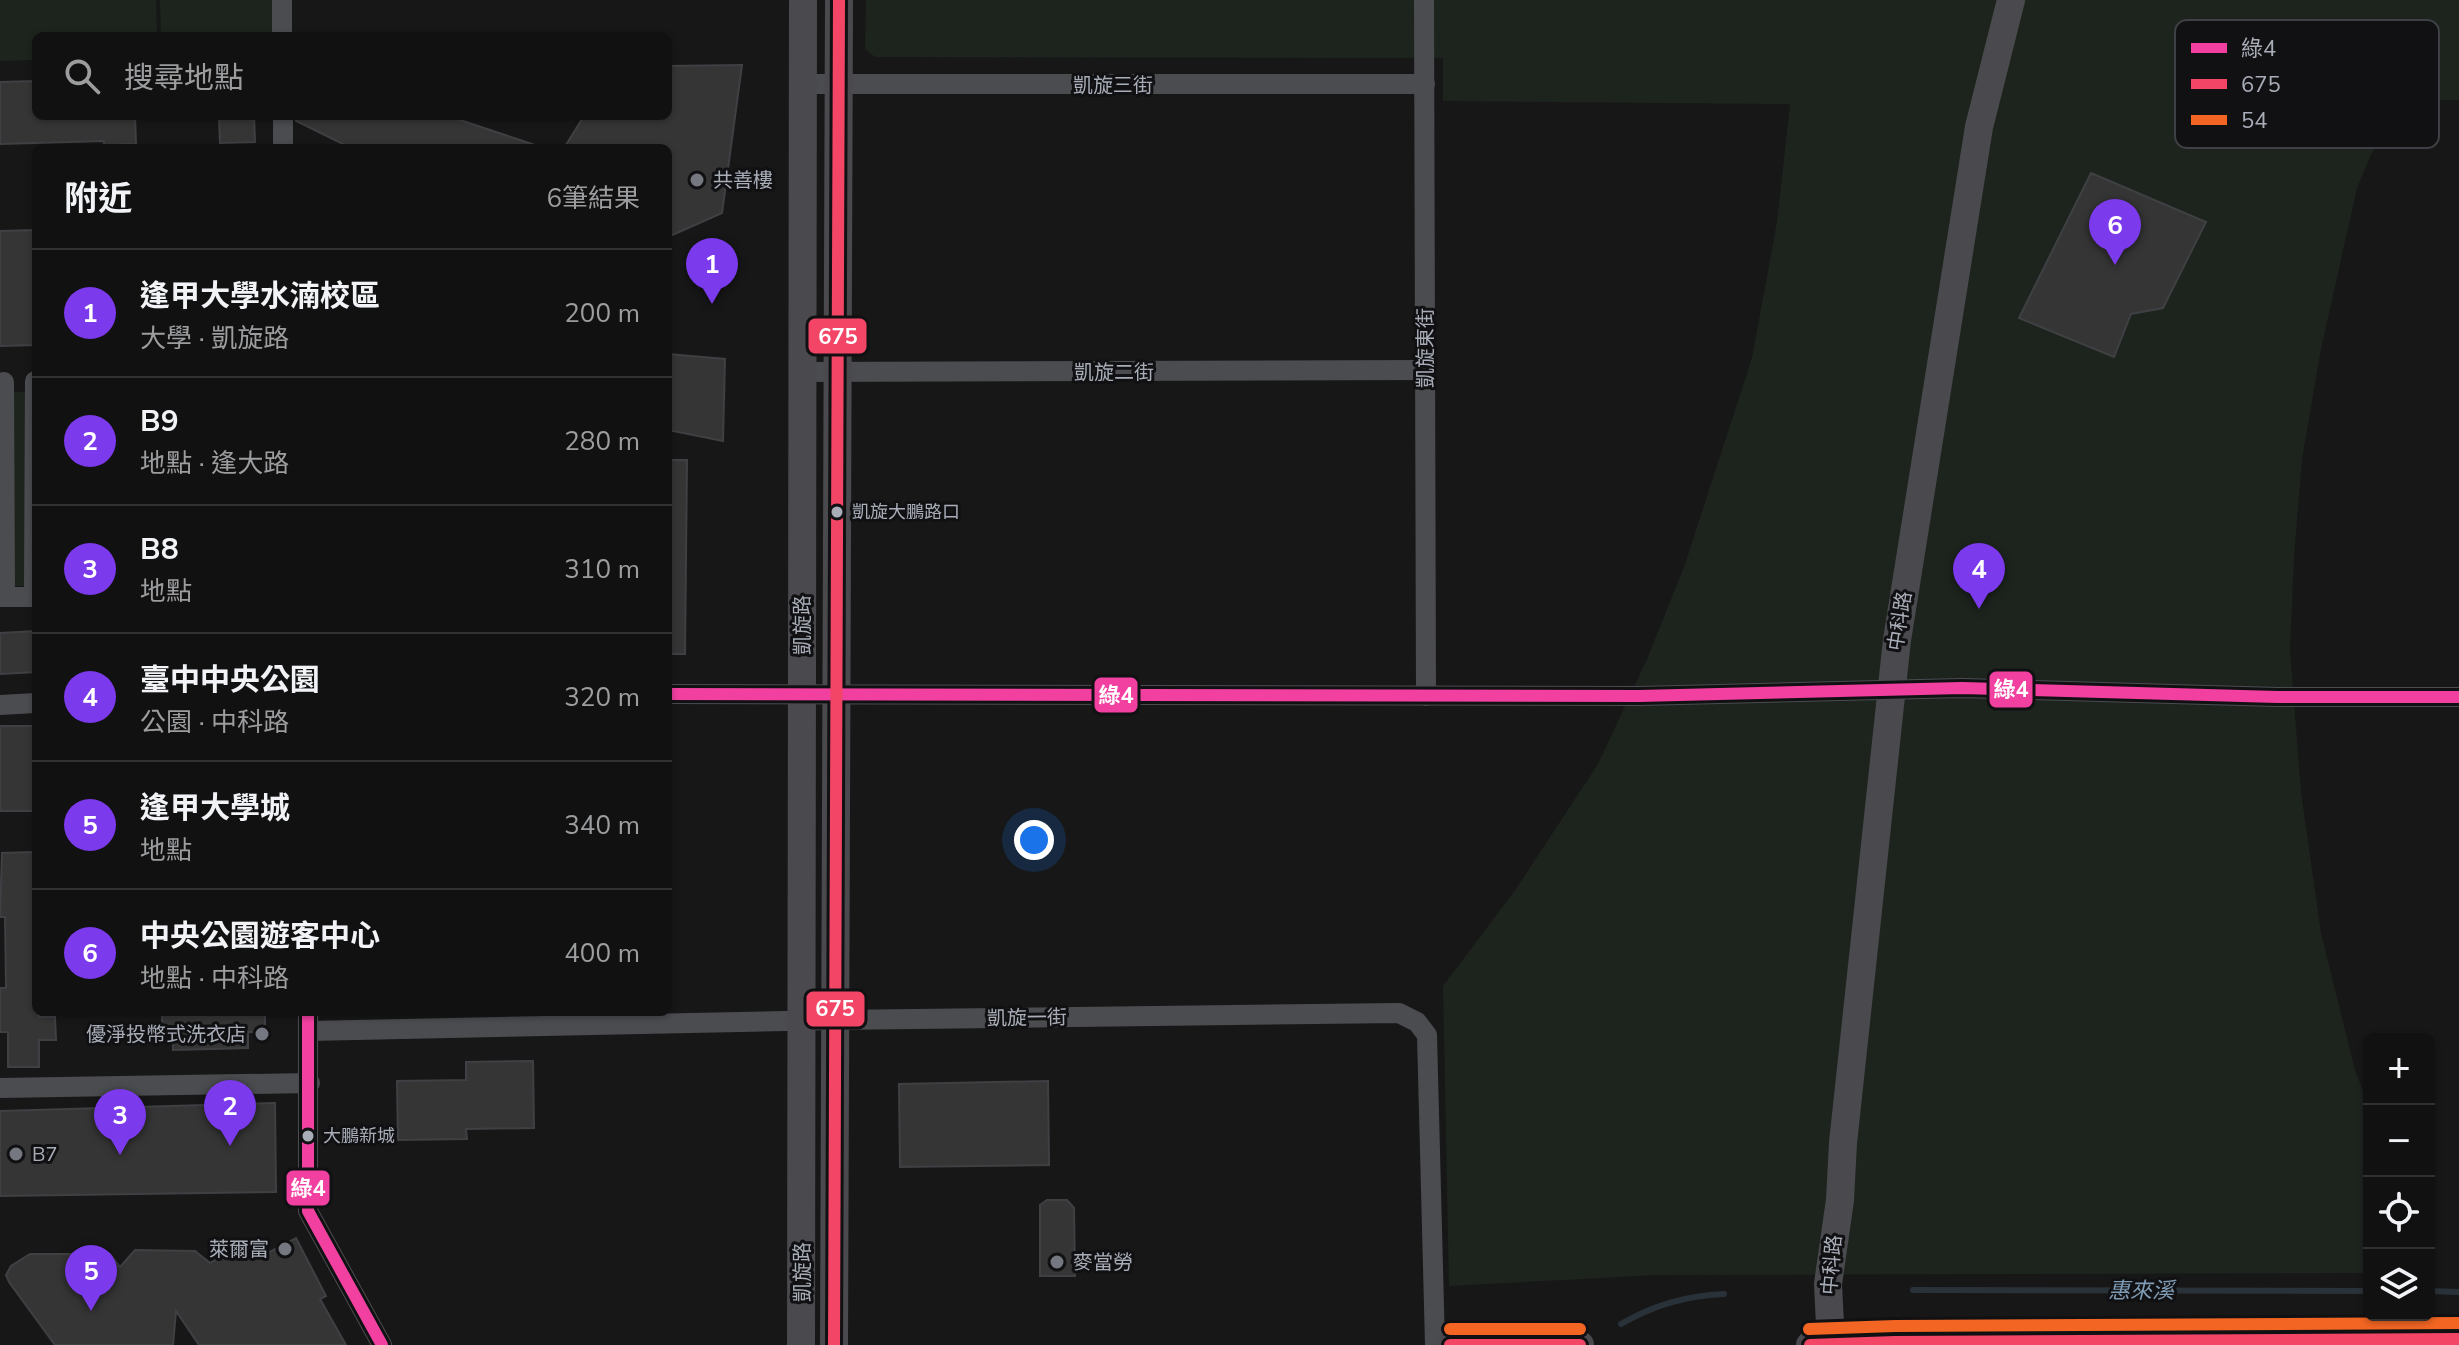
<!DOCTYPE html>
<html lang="zh-TW">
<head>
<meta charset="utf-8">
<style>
  :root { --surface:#111; --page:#1a1a1a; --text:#f1f3f6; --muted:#9c9d9f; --line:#303131; --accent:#7c3aed }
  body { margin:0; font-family:"Nunito Sans","Noto Sans TC",sans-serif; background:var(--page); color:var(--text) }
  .controls { position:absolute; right:24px; bottom:24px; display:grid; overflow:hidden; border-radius:12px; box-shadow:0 2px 6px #0004 }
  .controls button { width:72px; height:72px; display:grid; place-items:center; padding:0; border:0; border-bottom:2px solid var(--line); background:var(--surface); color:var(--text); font:40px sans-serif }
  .you { position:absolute; left:1034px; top:840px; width:28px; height:28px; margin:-20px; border:6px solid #fff; border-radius:50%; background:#1a73e8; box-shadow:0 0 0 12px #1a73e833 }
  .badge { display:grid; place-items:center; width:52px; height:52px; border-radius:50%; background:var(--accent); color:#fff; font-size:26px; font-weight:700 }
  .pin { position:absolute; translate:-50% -66px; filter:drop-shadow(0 2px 4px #0008) }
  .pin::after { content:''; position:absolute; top:42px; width:28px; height:24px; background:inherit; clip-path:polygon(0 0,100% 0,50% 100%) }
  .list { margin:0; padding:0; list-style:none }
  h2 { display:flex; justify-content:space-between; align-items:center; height:104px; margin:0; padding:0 32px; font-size:34px }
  h2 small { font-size:26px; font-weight:400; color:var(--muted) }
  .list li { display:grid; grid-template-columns:52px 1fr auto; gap:24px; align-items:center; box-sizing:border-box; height:128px; padding:0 32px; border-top:2px solid var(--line) }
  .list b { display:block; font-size:30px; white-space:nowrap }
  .list p { margin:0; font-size:26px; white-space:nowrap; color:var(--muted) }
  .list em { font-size:26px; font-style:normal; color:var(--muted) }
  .icon { flex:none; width:44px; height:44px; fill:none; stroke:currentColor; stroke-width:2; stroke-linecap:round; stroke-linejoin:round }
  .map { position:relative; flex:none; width:2459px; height:1345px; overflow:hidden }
  .search { position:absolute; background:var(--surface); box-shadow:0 2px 6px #0004; left:32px; top:32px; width:640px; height:88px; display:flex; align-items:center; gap:20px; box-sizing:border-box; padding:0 28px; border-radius:12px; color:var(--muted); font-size:30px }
  .panel { position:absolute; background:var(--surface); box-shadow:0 2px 6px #0004; left:32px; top:144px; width:640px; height:872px; border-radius:12px }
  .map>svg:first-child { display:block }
  .green { fill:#1d241e }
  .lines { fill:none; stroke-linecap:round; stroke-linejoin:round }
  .stream { stroke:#2a3239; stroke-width:6 }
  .building { fill:#353536; stroke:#3f4043; stroke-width:2 }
  .street { stroke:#4b4c50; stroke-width:20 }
  .secondary { stroke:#4a4a4e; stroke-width:28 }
  .bus-1-casing { stroke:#111113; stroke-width:18 }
  .bus-2-casing { stroke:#111113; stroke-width:18 }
  .bus-3-casing { stroke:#111113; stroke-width:18 }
  .bus-1 { stroke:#f240a1; stroke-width:12 }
  .bus-2 { stroke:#f34667; stroke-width:12 }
  .bus-3 { stroke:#f26522; stroke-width:12 }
  .poi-dot { fill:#757880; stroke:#111113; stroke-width:3 }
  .bus-dot { fill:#a8adb8; stroke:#111113; stroke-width:3 }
  .labels { text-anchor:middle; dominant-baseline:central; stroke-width:6; stroke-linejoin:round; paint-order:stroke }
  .bus-label { font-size:18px; fill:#a8adb8; stroke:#111113; text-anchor:start }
  .street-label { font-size:20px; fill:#a8adb8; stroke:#111113 }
  .poi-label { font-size:20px; fill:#a8adb8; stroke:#111113; text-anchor:start }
  .water-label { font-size:22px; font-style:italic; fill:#7f9bb3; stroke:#111113 }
  .key { fill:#111113; stroke:#3e4045; stroke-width:2 }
  .key-label { font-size:22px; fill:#a8adb8 }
  .line-badge { stroke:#111113; stroke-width:3 }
  .badge-label { font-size:22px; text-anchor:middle; font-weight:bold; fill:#fff }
</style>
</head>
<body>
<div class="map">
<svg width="2459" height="1345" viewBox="0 0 2459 1345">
  <rect width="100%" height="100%" fill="#171717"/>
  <g class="green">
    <polygon points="0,0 156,0 157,36 36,36 36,60 0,61"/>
    <polygon points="160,0 272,0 273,36 161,36"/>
    <polygon points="866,0 2459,0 2459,100 2394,100 2357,188 2321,349 2302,459 2294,556 2290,650 2301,792 2321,933 2355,1070 2369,1107 2369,1273 1656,1275 1449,1286 1443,986 1516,889 1598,764 1647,659 1684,567 1752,358 1777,222 1790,104 1443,101 1443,58 875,57 865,49"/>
    <polygon points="7,392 30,392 29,586 8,586"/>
  </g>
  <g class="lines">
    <g class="stream">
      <polyline points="1913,1290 2369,1291"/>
      <polyline points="2429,1291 2459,1292"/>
      <path d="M1621 1324C1654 1305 1685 1296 1724 1294"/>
    </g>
  </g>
  <g class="building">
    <polygon points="742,65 722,213 668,237 668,148 564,148 584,116 668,116 668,66"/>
    <polygon points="36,81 36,116 135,116 136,144 104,145 104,141 0,144 0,82"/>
    <polygon points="219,116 254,116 255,142 220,143"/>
    <polygon points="296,116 448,116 535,145 535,148 351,148 296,121"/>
    <polygon points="2091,173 2206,222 2163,308 2131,314 2114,357 2019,318"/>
    <polygon points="36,230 36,345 0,346 0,231"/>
    <polygon points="668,354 725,359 723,441 668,430"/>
    <polygon points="668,460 687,460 685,654 668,654"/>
    <polygon points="36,631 36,672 0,674 0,633"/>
    <rect x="0" y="726" width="36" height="85"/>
    <polygon points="34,852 34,868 36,868 36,1012 39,1012 39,1017 55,1017 56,1040 39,1040 39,1067 8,1067 8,1032 0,1032 0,988 6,988 5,917 0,917 2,853"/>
    <polygon points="162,1012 265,1012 265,1032 248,1032 248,1048 173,1050 173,1033 162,1033"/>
    <polygon points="533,1061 534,1128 466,1129 467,1139 398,1140 397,1081 466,1080 466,1062"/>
    <polygon points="1048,1081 1049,1165 900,1167 899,1084"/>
    <polygon points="275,1103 276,1192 0,1196 0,1111"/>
    <polygon points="1047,1200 1067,1200 1074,1208 1075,1276 1040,1276 1040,1205"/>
    <polygon points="296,1238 326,1296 320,1299 346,1345 199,1345 176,1311 173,1345 55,1345 9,1282 6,1275 11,1266 30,1254 110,1254 120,1267 135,1250 195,1251 210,1263 255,1239 264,1255"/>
  </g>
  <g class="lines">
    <g class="street">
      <polyline points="282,0 282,36"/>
      <polyline points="1424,0 1426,696"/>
      <polyline points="802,84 1425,84"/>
      <polyline points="283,116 283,148"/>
      <polyline points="802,372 1425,370"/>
      <polyline points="4,382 5,597"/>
      <polyline points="0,597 34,597 35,381"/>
      <polyline points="668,694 1639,696 1962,688 2277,697 2459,697"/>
      <polyline points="0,705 36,703"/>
      <polyline points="308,1012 308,1211 382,1345"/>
      <polyline points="308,1031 834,1020 1399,1013 1417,1022 1427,1035 1435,1345"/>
      <polyline points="0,1088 310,1083"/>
    </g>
    <g class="secondary">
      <polyline points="801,1345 803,0"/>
      <polyline points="834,1345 839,0"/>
      <polyline points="1450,1345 1580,1345"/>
      <polyline points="1810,1345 1895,1342 2459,1339"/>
      <polyline points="1831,1345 1828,1284 1840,1200 1843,1143 1897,640 1979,127 2011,0"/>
    </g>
    <g class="bus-1-casing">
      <g id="bus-1">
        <polyline points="668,694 1639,696 1962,688 2277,697 2459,697"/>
        <polyline points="308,1012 308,1211 382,1345"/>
      </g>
    </g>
    <g class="bus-2-casing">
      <g id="bus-2">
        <polyline points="834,1345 839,0"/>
        <polyline points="1450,1345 1580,1345"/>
        <polyline points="1810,1345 1895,1342 2459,1339"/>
      </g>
    </g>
    <g class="bus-3-casing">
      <g id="bus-3">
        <polyline points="1450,1329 1580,1329"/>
        <polyline points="1809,1329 1895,1326 2459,1323"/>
      </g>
    </g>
    <use href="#bus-1" class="bus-1"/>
    <use href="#bus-2" class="bus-2"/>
    <use href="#bus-3" class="bus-3"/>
  </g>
  <g class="poi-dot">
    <circle cx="697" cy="180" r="8"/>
    <circle cx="262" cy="1034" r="8"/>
    <circle cx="16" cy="1154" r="8"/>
    <circle cx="285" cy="1249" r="8"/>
    <circle cx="1057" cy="1262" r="8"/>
  </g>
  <g class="bus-dot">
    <circle cx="837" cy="512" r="7"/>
    <circle cx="308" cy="1136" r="7"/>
  </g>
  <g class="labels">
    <g class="bus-label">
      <text x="852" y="512">凱旋大鵬路口</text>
      <text x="323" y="1136">大鵬新城</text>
    </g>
    <g class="street-label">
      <text x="1113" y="85">凱旋三街</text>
      <text transform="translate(1425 348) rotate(-90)">凱旋東街</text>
      <text x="1114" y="372">凱旋二街</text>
      <text transform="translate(1900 621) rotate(-81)">中科路</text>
      <text transform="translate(802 625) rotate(-90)">凱旋路</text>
      <text transform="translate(1027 1018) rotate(-1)">凱旋一街</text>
      <text transform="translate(1832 1265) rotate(-85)">中科路</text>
      <text transform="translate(802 1272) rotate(-90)">凱旋路</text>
    </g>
    <g class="poi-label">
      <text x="713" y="180">共善樓</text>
      <text x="246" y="1034" text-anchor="end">優淨投幣式洗衣店</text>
      <text x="32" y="1154">B7</text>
      <text x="269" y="1249" text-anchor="end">萊爾富</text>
      <text x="1073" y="1262">麥當勞</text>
    </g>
    <g class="water-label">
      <text x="2141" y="1291">惠來溪</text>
    </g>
  </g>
  <rect x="2175" y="20" width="264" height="128" rx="12" class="key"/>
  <rect x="2191" y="43" width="36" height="10" fill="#f240a1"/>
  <rect x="2191" y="79" width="36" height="10" fill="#f34667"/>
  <rect x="2191" y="115" width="36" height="10" fill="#f26522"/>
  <g class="key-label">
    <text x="2241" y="56">綠4</text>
    <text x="2241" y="92">675</text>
    <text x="2241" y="128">54</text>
  </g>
  <g class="line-badge">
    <rect x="807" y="317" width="61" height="38" rx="8" fill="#f34667"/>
    <rect x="1988" y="670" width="46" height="39" rx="8" fill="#f240a1"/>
    <rect x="1093" y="676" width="46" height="38" rx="8" fill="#f240a1"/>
    <rect x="805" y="990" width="61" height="38" rx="8" fill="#f34667"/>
    <rect x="285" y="1169" width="46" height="38" rx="8" fill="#f240a1"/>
  </g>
  <g class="badge-label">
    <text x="838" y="344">675</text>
    <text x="2011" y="697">綠4</text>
    <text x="1116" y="703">綠4</text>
    <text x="835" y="1016">675</text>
    <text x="308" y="1196">綠4</text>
  </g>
</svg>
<div class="controls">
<button>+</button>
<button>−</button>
<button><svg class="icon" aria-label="locate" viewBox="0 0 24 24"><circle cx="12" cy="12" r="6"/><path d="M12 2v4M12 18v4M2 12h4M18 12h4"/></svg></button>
<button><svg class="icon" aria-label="layers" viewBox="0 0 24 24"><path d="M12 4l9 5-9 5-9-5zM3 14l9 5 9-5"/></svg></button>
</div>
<div class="you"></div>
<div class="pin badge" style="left:712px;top:304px">1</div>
<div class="pin badge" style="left:230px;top:1146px">2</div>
<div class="pin badge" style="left:120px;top:1155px">3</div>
<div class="pin badge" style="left:1979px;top:609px">4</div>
<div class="pin badge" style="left:91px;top:1311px">5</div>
<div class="pin badge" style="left:2115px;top:265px">6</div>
<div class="search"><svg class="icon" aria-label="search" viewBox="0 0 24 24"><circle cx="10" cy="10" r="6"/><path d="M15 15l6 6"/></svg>搜尋地點</div>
<section class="panel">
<h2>附近<small>6筆結果</small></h2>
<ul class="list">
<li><span class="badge">1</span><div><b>逢甲大學水湳校區</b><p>大學 · 凱旋路</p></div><em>200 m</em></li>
<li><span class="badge">2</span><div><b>B9</b><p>地點 · 逢大路</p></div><em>280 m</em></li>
<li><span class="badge">3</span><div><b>B8</b><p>地點</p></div><em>310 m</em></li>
<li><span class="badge">4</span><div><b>臺中中央公園</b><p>公園 · 中科路</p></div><em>320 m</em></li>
<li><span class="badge">5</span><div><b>逢甲大學城</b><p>地點</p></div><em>340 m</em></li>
<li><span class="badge">6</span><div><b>中央公園遊客中心</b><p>地點 · 中科路</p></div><em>400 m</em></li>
</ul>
</section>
</div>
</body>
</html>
